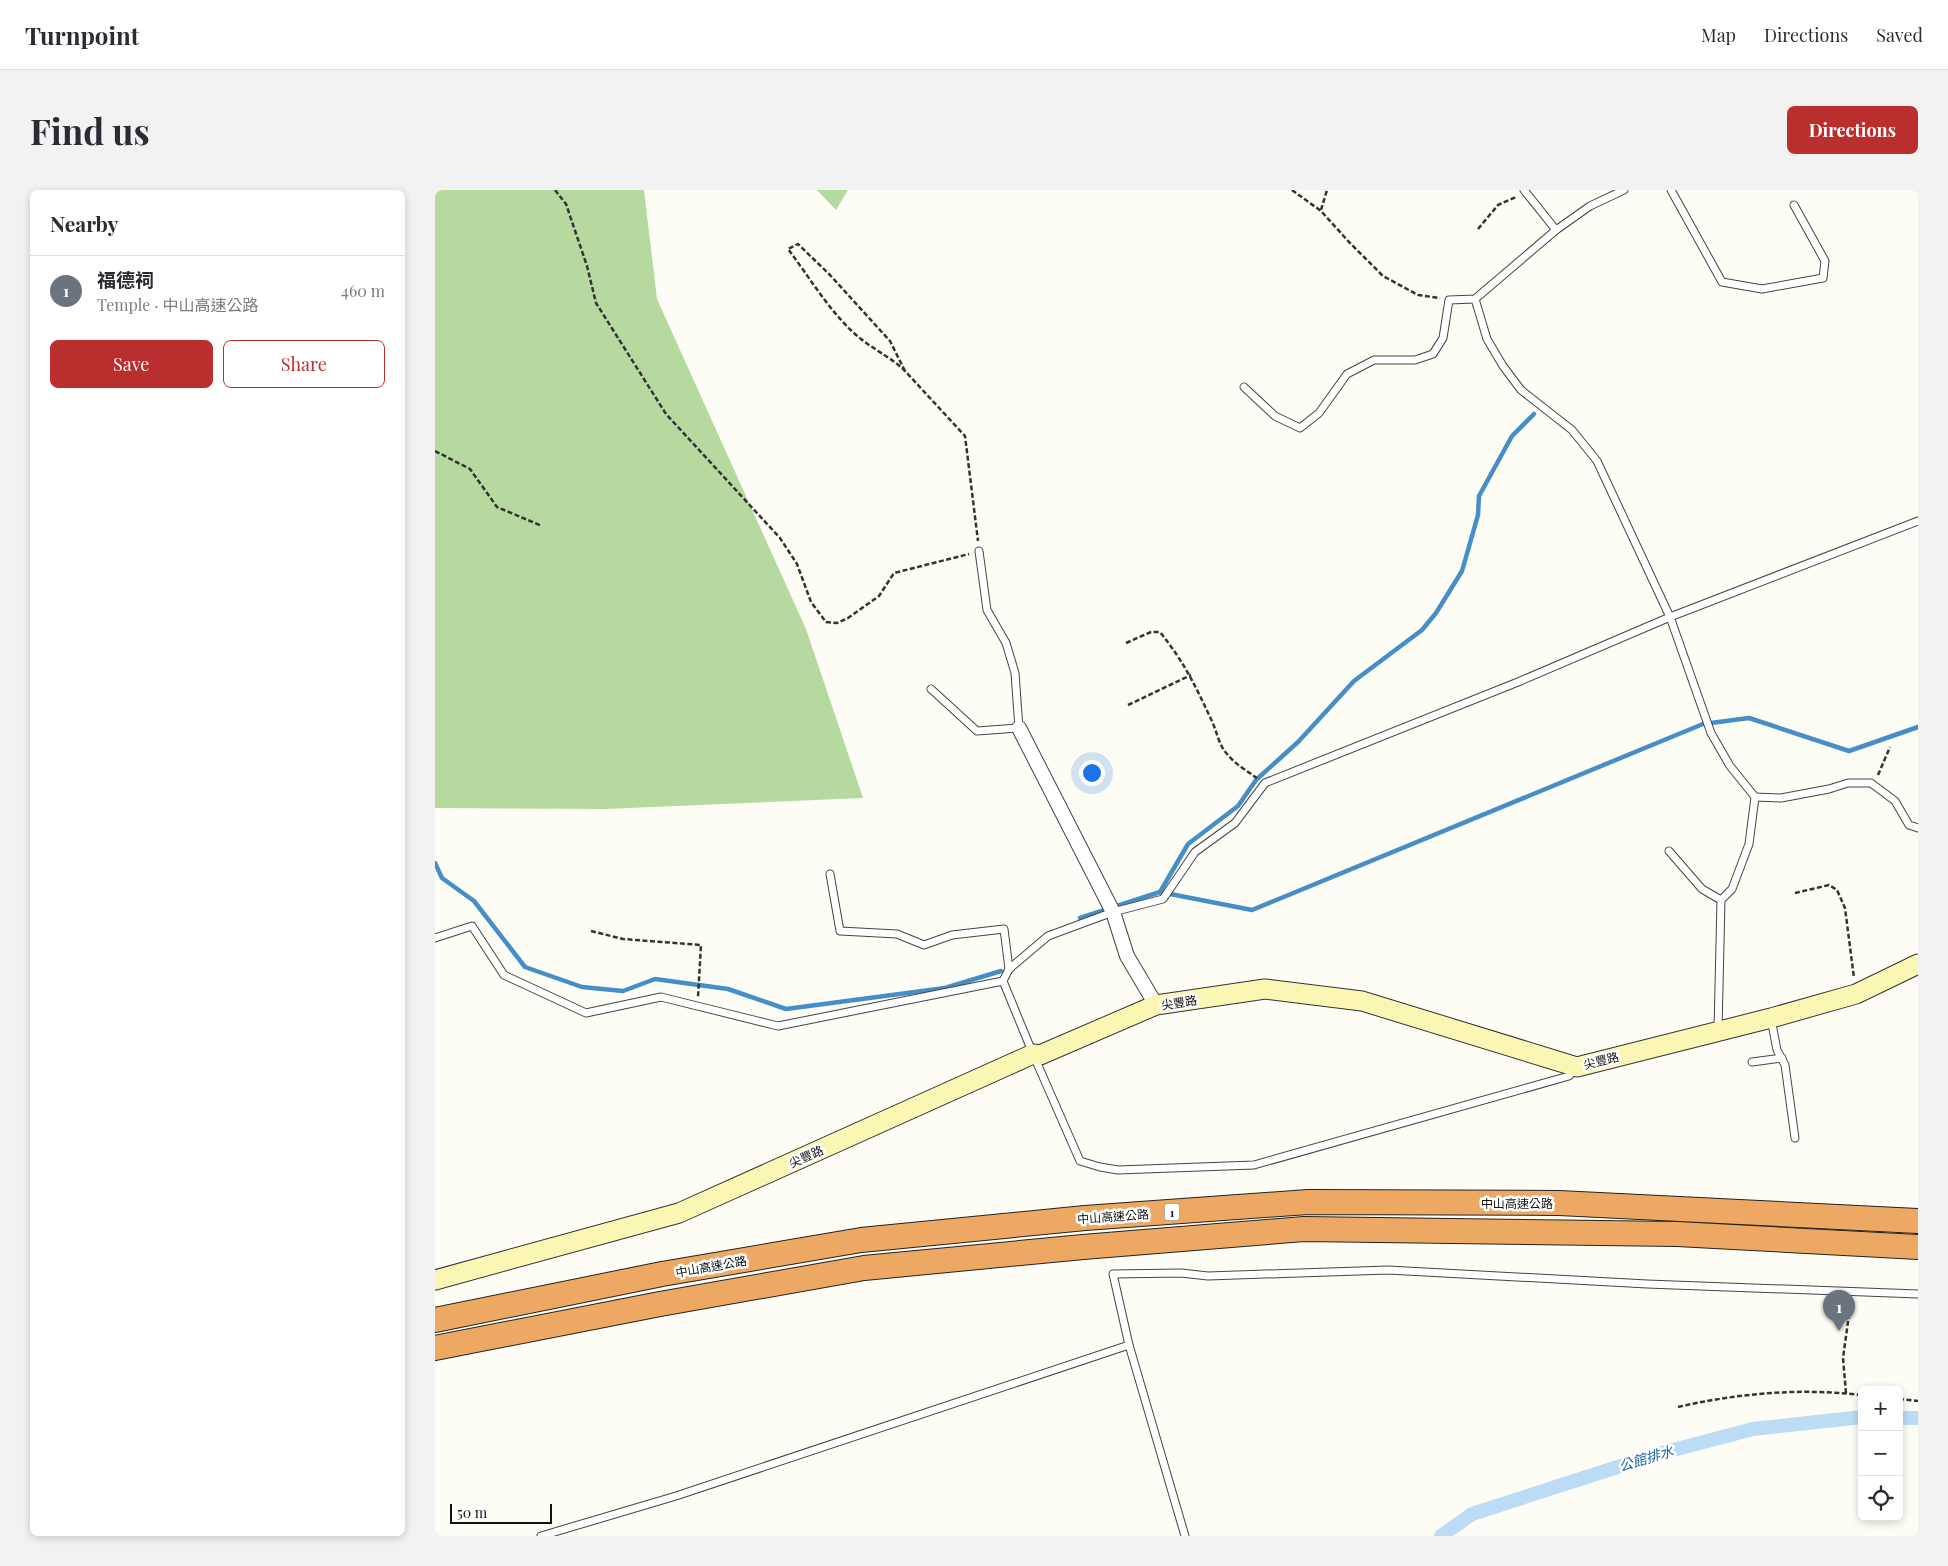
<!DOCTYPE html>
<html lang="en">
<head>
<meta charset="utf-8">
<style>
  :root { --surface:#fff; --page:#f2f2f3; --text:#2b2b33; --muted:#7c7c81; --line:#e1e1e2; --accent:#bb2e2e }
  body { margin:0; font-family:"Playfair Display","Noto Sans TC",serif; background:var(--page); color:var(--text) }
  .controls { position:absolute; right:15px; bottom:15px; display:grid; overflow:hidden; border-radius:8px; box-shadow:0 2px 8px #0003 }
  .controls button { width:45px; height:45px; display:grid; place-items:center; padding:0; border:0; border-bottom:1px solid var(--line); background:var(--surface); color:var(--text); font:25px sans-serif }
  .scale { position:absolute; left:15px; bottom:12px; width:102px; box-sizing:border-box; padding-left:5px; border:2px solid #111; border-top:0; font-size:14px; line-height:18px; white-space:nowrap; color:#111; -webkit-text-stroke:4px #fff; paint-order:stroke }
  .you { position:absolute; left:656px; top:582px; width:18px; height:18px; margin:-12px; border:4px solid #fff; border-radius:50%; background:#1a73e8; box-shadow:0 0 0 8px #1a73e833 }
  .badge { display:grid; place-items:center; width:32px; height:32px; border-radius:50%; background:var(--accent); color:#fff; font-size:16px; font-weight:700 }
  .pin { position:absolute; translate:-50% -41px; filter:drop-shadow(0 1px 2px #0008) }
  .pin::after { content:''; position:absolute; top:26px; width:18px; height:15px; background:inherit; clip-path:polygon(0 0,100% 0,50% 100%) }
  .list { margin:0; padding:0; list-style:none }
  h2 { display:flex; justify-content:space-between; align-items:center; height:65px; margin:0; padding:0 20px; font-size:21px }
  h2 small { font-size:16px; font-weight:400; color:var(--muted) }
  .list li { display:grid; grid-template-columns:32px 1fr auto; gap:15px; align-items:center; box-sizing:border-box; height:70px; padding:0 20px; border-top:1px solid var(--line) }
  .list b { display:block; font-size:19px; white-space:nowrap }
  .list p { margin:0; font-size:16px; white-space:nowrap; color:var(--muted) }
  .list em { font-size:16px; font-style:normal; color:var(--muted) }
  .actions { display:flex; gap:10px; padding:15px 20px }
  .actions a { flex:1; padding:11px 0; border:1px solid var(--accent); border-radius:8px; text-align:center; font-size:18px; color:var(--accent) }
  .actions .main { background:var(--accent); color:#fff }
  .icon { flex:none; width:28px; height:28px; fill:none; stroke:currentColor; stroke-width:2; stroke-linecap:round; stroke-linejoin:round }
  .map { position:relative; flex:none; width:1483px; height:1346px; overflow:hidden; border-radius:8px }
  header { display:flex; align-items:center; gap:30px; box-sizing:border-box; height:70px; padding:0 25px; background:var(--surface); border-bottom:1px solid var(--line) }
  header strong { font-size:24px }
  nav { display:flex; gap:28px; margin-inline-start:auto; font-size:18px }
  .intro { display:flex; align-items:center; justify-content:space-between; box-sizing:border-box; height:120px; padding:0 30px }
  h1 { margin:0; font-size:35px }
  .button { padding:12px 22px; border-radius:8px; background:var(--accent); color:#fff; font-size:18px; font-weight:700 }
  main { display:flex; gap:30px; padding:0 30px }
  aside { flex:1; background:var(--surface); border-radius:8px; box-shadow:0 2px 8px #0003 }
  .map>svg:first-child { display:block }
  .forest { fill:#b6d99f }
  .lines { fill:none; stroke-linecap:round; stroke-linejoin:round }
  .stream { stroke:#468ec8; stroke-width:4.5 }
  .canal { stroke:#bbdcf4; stroke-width:14 }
  .lane-casing { stroke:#444; stroke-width:9 }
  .street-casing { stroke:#444; stroke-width:16 }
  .secondary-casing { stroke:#333; stroke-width:21 }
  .highway-casing { stroke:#222; stroke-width:26 }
  .path { stroke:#333; stroke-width:2.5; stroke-dasharray:5 2.5; stroke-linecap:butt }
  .lane { stroke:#fff; stroke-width:7 }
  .street { stroke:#fff; stroke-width:14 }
  .secondary { stroke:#fbf6b3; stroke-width:19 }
  .highway { stroke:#eda964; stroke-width:24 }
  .labels { text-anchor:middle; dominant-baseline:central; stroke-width:5; stroke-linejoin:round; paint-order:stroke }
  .shield { fill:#fff; stroke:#585858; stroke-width:1 }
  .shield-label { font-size:11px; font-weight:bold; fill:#111 }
  .street-label { font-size:12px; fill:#111; stroke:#fff }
  .water-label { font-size:14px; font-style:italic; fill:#1e609e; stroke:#fff }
</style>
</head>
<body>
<header>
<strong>Turnpoint</strong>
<nav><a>Map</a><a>Directions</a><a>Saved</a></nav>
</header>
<div class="intro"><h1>Find us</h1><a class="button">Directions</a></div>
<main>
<aside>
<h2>Nearby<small></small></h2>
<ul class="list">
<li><span class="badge" style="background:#6b7280">1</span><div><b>福德祠</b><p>Temple · 中山高速公路</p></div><em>460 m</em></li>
</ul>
<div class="actions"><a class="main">Save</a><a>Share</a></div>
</aside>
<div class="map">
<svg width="1483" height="1346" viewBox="0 0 1483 1346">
  <rect width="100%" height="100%" fill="#fefdf5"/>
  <g class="forest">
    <polygon points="0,0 209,0 222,109 371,439 428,608 171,619 0,618"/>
    <polygon points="382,0 413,0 401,20"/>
  </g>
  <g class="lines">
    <g class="stream">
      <polyline points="0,673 7,688 39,711 90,777 147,797 188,801 220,789 293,799 351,819 510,798 566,781"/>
      <polyline points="725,702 753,654 803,616 821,590 863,552 919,491 987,440 1001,423 1027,381 1043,325 1044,306 1077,246 1099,224"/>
      <polyline points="645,728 725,702 817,720 1268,534 1314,528 1414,561 1483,537"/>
    </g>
    <g class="canal">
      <polyline points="1464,1228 1483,1228"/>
      <polyline points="1006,1346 1037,1324 1223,1264 1318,1239 1427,1227"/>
    </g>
    <g class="lane-casing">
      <g id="lane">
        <polyline points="1089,0 1121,40"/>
        <polyline points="1236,0 1287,92 1327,99 1388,88 1390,71 1359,15"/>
        <polyline points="1040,109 1052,149 1068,176 1086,200 1137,240 1162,271 1235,427 1276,543 1295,576 1320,607 1314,654 1297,699 1286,710 1283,840"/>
        <polyline points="809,197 840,226 865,238 884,223 912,184 939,170 980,170 998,164 1008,148 1014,110 1040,109 1121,40 1155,16 1189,0"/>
        <polyline points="496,499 542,541 584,538 580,483 571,453 552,420 544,361"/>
        <polyline points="1320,607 1346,608 1394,599 1413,593 1436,593 1460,611 1474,635 1483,638"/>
        <polyline points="1234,661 1267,699 1286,710"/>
        <polyline points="395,684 405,741 462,744 489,755 517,745 569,739 574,779"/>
        <polyline points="0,748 37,736 69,785 151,823 226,807 343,836 568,791 574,779 613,746 678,722 728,709 760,662 800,633 830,593 1083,492 1235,427 1483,331"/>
        <polyline points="568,791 598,864 645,971 665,977 683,980 819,975 1134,886 1140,879"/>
        <polyline points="1336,829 1342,860 1350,875 1360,948"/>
        <polyline points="1317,872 1347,868"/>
        <polyline points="106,1346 241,1306 694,1155"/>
        <polyline points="750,1346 694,1155 678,1084 746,1083 773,1086 953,1080 1212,1094 1483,1104"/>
      </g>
    </g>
    <g class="street-casing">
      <polyline id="street" points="584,538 678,722 692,766 721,815"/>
    </g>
    <g class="secondary-casing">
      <polyline id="secondary" points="0,1090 244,1023 598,864 605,865 721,815 830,799 927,811 1142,877 1336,828 1421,804 1483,774"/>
    </g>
    <g class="highway-casing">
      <g id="highway">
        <polyline points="0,1130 227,1084 426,1050 650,1028 873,1012 1124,1013 1483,1031"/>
        <polyline points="0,1158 225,1114 429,1078 648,1057 869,1039 1242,1044 1483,1057"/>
      </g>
    </g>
    <g class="path">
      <polyline points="120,0 131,14 152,76 161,113 231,224 345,348 362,374 376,412 391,432 402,433 413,428 444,406 459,383 534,364"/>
      <polyline points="857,0 886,21 914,52 948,86 983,105 1005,108"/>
      <polyline points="886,20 892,0"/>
      <polyline points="1043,39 1063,15 1081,7"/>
      <path d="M470 181 455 151 395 85 363 54 353 59C375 88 398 127 426 149 441 161 457 168 470 181L530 246 543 351"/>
      <polyline points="0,261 35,279 62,317 107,336"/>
      <path d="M691 453 716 442H725C749 472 760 495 776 529 782 541 783 554 792 564 800 574 812 581 822 588"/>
      <polyline points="693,515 756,485"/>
      <polyline points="1443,585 1455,557"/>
      <polyline points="1360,703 1394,695 1402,700 1410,718 1419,788"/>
      <polyline points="156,741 188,749 266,755 263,807"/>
      <polyline points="1411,1203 1408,1168 1416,1110"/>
      <polyline points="1464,1209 1483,1211"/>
      <path d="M1243 1217C1304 1203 1365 1198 1427 1205"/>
    </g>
    <use href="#lane" class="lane"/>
    <use href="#street" class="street"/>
    <use href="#secondary" class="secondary"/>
    <use href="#highway" class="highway"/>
  </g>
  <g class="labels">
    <rect class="shield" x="729.5" y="1013.5" width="15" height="17" rx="4"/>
    <g class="shield-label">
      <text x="737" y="1022">1</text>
    </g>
    <g class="street-label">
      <text transform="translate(744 812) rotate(-9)">尖豐路</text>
      <text transform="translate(1166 870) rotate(-14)">尖豐路</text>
      <text transform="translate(371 966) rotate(-24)">尖豐路</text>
      <text x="1082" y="1013">中山高速公路</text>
      <text transform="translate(678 1026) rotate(-4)">中山高速公路</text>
      <text transform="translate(276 1076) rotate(-10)">中山高速公路</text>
    </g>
    <g class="water-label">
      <text transform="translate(1211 1268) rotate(-17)">公館排水</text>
    </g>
  </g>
</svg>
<div class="controls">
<button>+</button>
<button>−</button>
<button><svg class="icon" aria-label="locate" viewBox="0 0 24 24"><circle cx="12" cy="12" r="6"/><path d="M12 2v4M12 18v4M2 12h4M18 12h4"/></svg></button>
</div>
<div class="scale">50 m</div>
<div class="you"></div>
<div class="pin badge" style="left:1404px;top:1141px;background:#6b7280">1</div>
</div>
</main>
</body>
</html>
